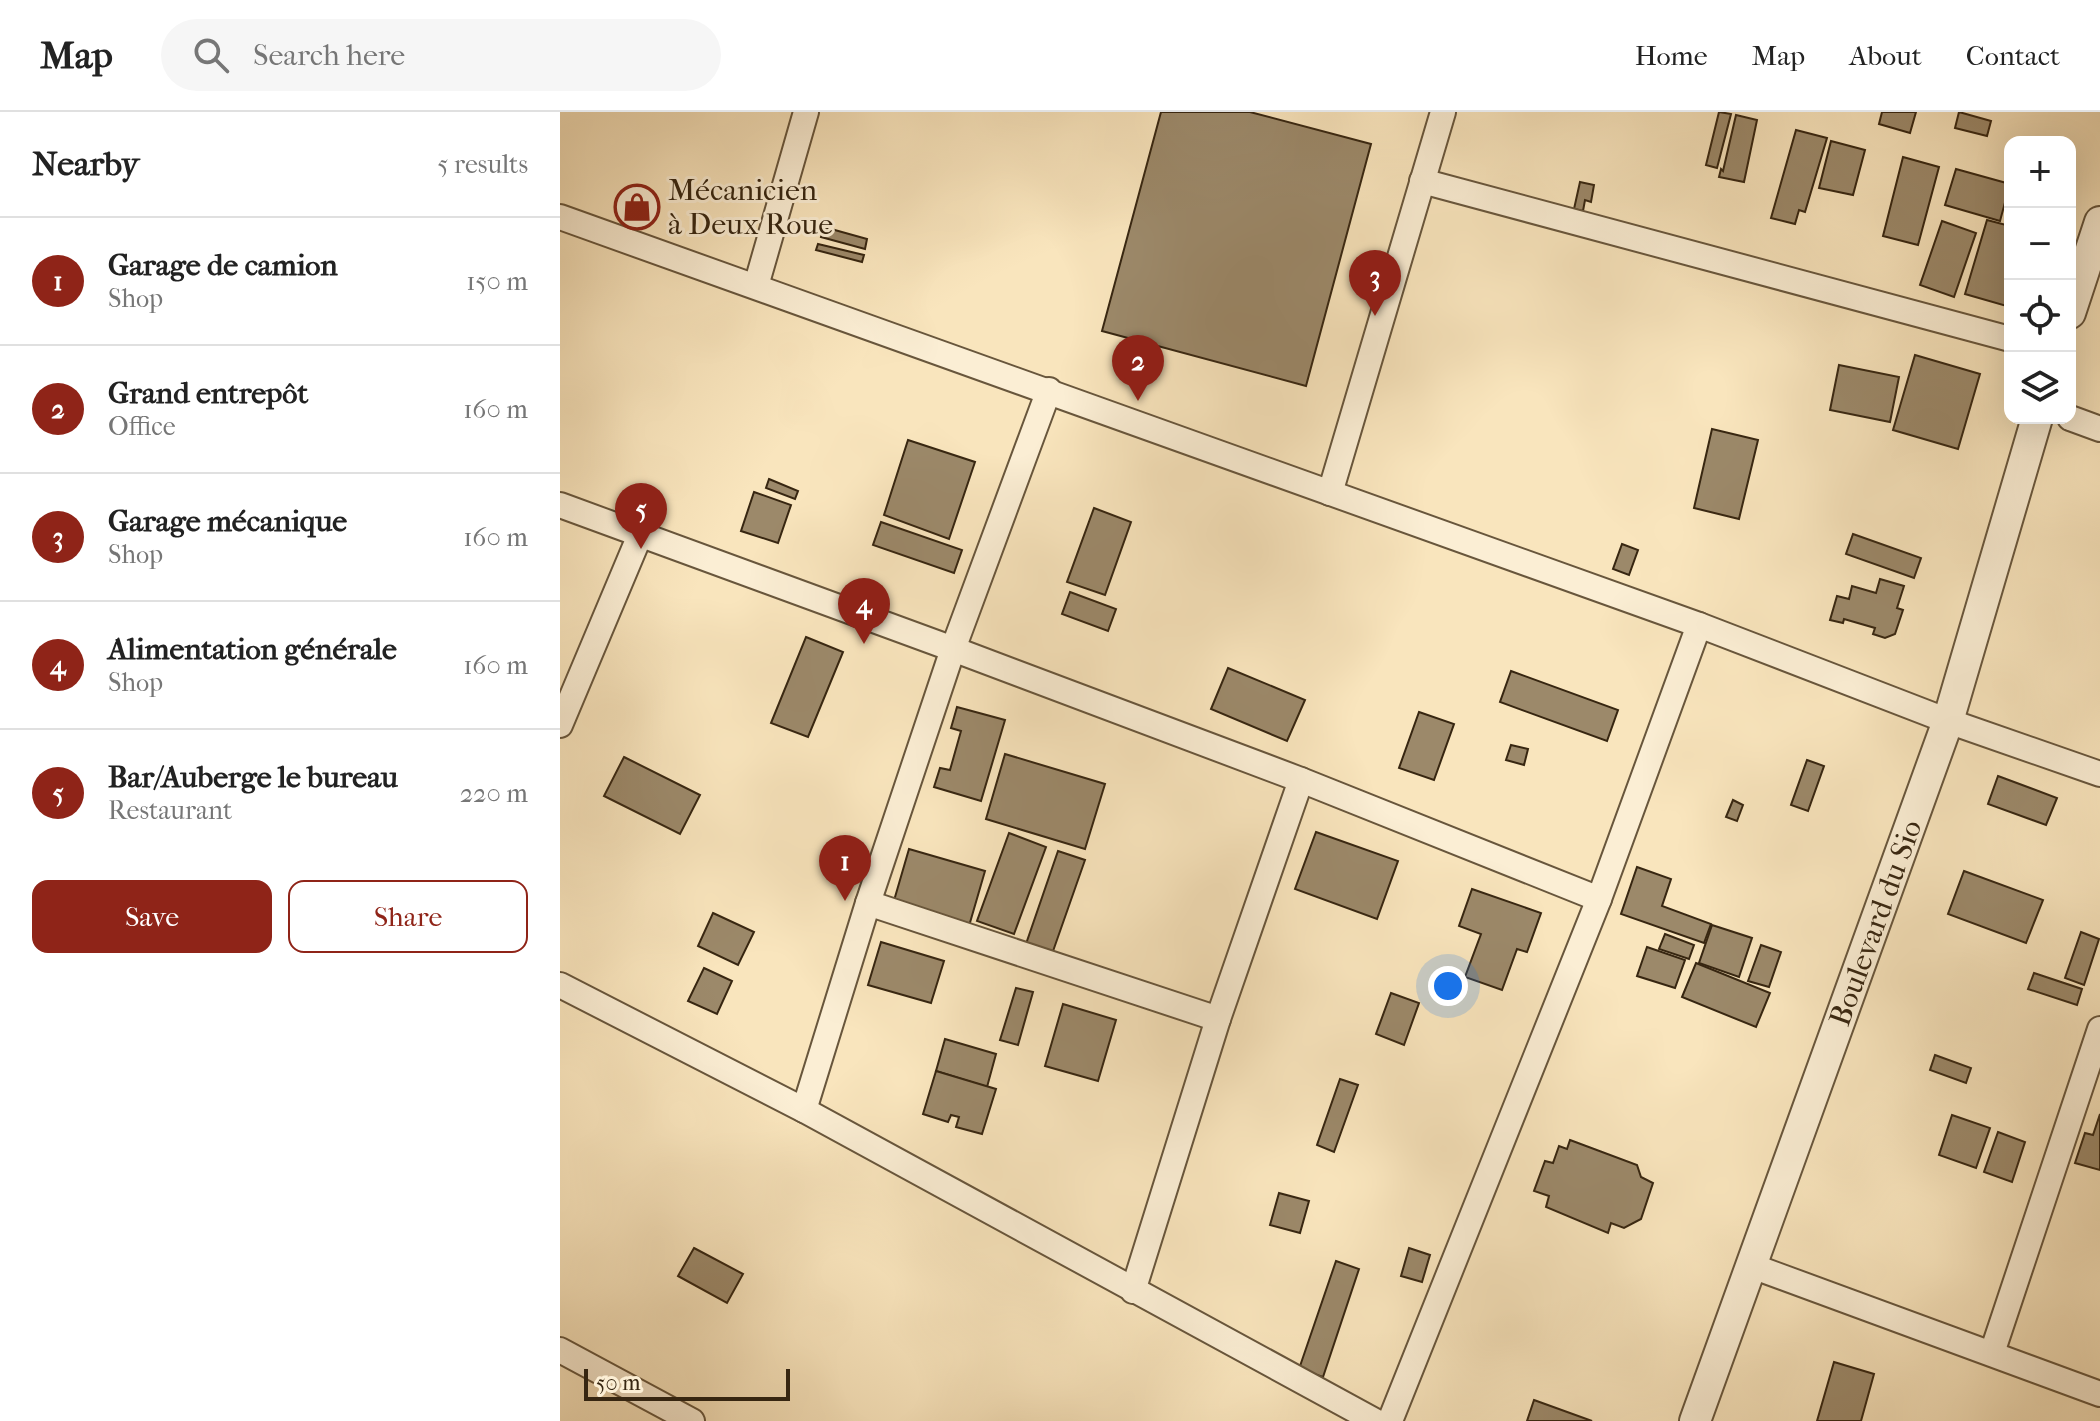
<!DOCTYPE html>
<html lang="en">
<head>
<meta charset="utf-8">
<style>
  :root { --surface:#fff; --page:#f6f6f6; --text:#222; --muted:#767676; --line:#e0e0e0; --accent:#8f2418 }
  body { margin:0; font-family:"IM FELL French Canon",serif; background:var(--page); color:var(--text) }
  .controls { position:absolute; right:24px; top:24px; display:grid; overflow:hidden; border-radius:16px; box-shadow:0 8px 32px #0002 }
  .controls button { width:72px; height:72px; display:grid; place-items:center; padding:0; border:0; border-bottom:2px solid var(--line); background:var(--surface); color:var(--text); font:40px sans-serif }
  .scale { position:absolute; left:24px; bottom:20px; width:206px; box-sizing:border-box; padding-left:8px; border:4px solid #372611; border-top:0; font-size:22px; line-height:28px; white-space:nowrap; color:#372611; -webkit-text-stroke:6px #fbeed4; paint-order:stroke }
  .you { position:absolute; left:888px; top:874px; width:28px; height:28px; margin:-20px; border:6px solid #fff; border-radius:50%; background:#1a73e8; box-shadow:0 0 0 12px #1a73e833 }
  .badge { display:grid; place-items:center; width:52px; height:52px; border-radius:50%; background:var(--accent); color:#fff; font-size:26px; font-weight:700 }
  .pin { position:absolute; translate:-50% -66px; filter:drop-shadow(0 2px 4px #0008) }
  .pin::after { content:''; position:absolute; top:42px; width:28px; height:24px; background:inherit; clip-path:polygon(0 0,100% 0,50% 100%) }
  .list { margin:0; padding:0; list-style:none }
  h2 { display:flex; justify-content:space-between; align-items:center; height:104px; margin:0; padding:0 32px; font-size:34px }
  h2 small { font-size:26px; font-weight:400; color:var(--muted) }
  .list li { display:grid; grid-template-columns:52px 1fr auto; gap:24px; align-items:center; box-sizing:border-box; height:128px; padding:0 32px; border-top:2px solid var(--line) }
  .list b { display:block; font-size:30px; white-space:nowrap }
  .list p { margin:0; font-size:26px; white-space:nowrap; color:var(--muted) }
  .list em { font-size:26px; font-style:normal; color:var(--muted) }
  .actions { display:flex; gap:16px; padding:24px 32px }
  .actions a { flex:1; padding:18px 0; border:2px solid var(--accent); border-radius:16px; text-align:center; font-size:28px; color:var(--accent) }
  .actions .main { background:var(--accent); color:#fff }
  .icon { flex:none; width:44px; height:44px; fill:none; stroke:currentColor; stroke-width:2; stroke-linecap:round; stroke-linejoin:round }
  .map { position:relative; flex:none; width:1540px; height:1309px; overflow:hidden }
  header { display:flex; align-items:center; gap:48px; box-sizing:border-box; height:112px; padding:0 40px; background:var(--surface); border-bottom:2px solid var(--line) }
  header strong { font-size:38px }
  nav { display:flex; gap:44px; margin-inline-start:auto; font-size:28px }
  .search { width:560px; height:72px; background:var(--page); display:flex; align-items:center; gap:20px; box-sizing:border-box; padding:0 28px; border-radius:44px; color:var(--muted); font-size:30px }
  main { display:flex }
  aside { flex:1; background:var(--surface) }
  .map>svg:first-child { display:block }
  .building { fill:#9c896a; stroke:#372611; stroke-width:2 }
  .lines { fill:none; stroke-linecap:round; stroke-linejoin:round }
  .minor-casing { stroke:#68563c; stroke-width:28 }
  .tertiary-casing { stroke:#68563c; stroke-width:34 }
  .minor { stroke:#fbeed4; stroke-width:24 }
  .tertiary { stroke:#fbeed4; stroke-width:30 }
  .labels { text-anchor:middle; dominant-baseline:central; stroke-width:6; stroke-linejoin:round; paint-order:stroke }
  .poi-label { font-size:30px; fill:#372611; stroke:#fbeed4; text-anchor:start }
  .street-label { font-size:30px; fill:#372611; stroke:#fbeed4 }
</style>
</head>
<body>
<header>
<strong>Map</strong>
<div class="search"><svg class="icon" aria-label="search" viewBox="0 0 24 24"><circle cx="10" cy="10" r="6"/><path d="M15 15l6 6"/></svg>Search here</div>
<nav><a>Home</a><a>Map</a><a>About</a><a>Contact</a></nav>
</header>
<main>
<aside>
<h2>Nearby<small>5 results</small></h2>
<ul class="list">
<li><span class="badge">1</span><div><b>Garage de camion</b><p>Shop</p></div><em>150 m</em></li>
<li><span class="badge">2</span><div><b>Grand entrepôt</b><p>Office</p></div><em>160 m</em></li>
<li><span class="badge">3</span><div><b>Garage mécanique</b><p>Shop</p></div><em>160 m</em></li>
<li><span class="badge">4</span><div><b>Alimentation générale</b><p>Shop</p></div><em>160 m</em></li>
<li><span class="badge">5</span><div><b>Bar/Auberge le bureau</b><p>Restaurant</p></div><em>220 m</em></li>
</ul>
<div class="actions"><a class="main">Save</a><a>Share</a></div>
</aside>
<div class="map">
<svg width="1540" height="1309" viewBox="0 0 1540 1309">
  <rect width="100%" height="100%" fill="#f9e5bd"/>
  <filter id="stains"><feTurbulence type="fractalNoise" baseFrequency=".0025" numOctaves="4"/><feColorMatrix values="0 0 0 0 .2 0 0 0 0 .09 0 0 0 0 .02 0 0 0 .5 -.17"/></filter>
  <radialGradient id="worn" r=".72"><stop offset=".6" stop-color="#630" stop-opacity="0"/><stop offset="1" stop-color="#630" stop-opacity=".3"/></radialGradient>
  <g class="building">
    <polygon points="601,0 690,0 811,32 746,274 542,219"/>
    <polygon points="1159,0 1171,2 1157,56 1146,53"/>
    <polygon points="1322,0 1356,0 1350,21 1319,12"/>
    <polygon points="1399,0 1431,9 1427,24 1395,16"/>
    <polygon points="1176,3 1197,8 1184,70 1159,65 1161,57 1163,59"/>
    <polygon points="1236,18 1267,26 1245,100 1239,98 1235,112 1211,106"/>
    <polygon points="1271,29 1305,38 1293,83 1259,76"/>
    <polygon points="1343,45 1379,55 1358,133 1323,124"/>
    <polygon points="1396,57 1450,72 1440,109 1385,93"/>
    <polygon points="1020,70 1034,73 1031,90 1025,88 1023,99 1014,97"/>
    <polygon points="1427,108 1450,114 1450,195 1405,182"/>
    <polygon points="1382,109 1416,121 1394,185 1360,173"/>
    <polygon points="264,115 307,127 305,137 261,125"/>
    <polygon points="258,132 304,143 302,150 256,138"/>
    <polygon points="1355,243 1420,262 1398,337 1333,318"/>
    <polygon points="1279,253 1339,265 1330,310 1270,298"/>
    <polygon points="1152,317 1198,328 1179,407 1134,396"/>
    <polygon points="348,328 415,350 389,427 324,403"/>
    <polygon points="209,367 238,379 235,387 206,376"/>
    <polygon points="194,380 231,393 218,431 181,419"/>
    <polygon points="534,396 571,410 545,483 507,470"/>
    <polygon points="321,410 402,438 394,461 313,433"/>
    <polygon points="1293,422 1361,446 1354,466 1286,442"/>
    <polygon points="1062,432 1078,438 1069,463 1053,457"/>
    <polygon points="1320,467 1344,474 1337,496 1343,498 1335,522 1325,526 1313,522 1315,516 1284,507 1283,511 1270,508 1277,484 1289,487 1292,474 1316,481"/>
    <polygon points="510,480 556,497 548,519 502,502"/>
    <polygon points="246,525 283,540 248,625 211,611"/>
    <polygon points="668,556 745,588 727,629 651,597"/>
    <polygon points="951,559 1058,598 1047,629 940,590"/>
    <polygon points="397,595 445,608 421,689 374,675 380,656 390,658 401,619 391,616"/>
    <polygon points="859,600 894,612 874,668 839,656"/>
    <polygon points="951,633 968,637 964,653 946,648"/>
    <polygon points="445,642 545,672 525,737 426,707"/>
    <polygon points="64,645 140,683 120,722 44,684"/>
    <polygon points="1247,648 1264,654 1248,699 1231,693"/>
    <polygon points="1438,664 1497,686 1486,713 1428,692"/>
    <polygon points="1173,688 1183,693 1177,709 1166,705"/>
    <polygon points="756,720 838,749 817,807 735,777"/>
    <polygon points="449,721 486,735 454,822 417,809"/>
    <polygon points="349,737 425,759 409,814 333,792"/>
    <polygon points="498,739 525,748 492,842 466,832"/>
    <polygon points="1077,755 1111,767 1102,794 1151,812 1144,831 1061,802"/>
    <polygon points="1404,759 1483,788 1466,831 1388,802"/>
    <polygon points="912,777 981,801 967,840 957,837 942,878 905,865 921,822 899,814"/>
    <polygon points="153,801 194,820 178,853 138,834"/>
    <polygon points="1152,813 1192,826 1179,865 1139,851"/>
    <polygon points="1521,820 1539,827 1524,873 1505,866"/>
    <polygon points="1105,822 1134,833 1129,847 1099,837"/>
    <polygon points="321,830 384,849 371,891 308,873"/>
    <polygon points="1201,833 1221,840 1209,875 1188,869"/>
    <polygon points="1087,835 1125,848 1115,876 1077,864"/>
    <polygon points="1136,851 1210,881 1196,915 1122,885"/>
    <polygon points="144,856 172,869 157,902 128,889"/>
    <polygon points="1474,861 1522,877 1517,893 1468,877"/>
    <polygon points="456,876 473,880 458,933 440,928"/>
    <polygon points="831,881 859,891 844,933 816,922"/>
    <polygon points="503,892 556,908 538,969 485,954"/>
    <polygon points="385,927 436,942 427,975 376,959"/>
    <polygon points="1375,943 1411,956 1406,971 1370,958"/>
    <polygon points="376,959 436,977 422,1022 396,1015 399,1005 391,1003 388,1010 363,1002"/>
    <polygon points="780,967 798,973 774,1040 757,1033"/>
    <polygon points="1540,1002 1540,1058 1515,1051 1525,1021 1533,1023"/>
    <polygon points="1392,1003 1430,1016 1416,1056 1379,1043"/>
    <polygon points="1438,1020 1465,1030 1452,1070 1424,1060"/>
    <polygon points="1010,1028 1077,1053 1081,1065 1093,1071 1081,1107 1064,1116 1051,1111 1048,1121 986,1095 989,1084 974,1079 985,1049 993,1051 999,1034 1007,1037"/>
    <polygon points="719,1081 749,1089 740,1121 710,1113"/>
    <polygon points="134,1136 183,1162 167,1191 118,1164"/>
    <polygon points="849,1136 870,1143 862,1170 841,1164"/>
    <polygon points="776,1149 799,1157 763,1265 739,1257"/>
    <polygon points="1274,1250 1314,1262 1301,1309 1257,1309"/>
    <polygon points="974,1288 1032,1309 967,1309"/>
  </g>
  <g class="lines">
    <g class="minor-casing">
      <g id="minor">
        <polyline points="862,69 1450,227"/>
        <polyline points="0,105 1139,513 1388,609 1540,662"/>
        <polyline points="196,174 246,0"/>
        <polyline points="1510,306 1540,317"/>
        <polyline points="770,381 883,0"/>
        <polyline points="0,393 393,537 741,668 1039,787"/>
        <polyline points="0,613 80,423"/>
        <polyline points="308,791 658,907"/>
        <polyline points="0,873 244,998 815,1309"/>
        <polyline points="244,998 308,791 393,537 489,278"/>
        <polyline points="1192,1154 1540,1282"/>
        <polyline points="573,1179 658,907 741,668"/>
        <polyline points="0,1238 132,1309"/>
        <polyline points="1432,1241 1540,917"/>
        <polyline points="830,1309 1039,787 1139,513"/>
      </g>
    </g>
    <g class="tertiary-casing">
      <g id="tertiary">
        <polyline points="1510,201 1540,110"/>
        <polyline points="1135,1309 1388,609 1477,306"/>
      </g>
    </g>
    <use href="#minor" class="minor"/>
    <use href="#tertiary" class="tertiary"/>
  </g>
  <defs>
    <g id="shop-ring" transform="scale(2.3)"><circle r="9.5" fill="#fbeed4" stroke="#8f2418" stroke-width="1.5"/><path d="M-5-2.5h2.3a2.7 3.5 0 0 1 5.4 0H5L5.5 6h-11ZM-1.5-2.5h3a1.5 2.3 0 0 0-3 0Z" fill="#8f2418"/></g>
  </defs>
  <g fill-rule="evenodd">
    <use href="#shop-ring" x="77" y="95"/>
  </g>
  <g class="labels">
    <g class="poi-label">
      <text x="108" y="78">Mécanicien<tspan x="108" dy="34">à Deux Roue</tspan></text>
    </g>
    <g class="street-label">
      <text transform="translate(1316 811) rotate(-70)">Boulevard du Sio</text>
    </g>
  </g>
  <rect width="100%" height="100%" filter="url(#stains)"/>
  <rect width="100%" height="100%" fill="url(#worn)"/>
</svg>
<div class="controls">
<button>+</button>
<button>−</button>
<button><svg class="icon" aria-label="locate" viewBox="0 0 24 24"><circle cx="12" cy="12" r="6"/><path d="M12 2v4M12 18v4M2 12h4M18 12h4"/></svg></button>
<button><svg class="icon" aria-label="layers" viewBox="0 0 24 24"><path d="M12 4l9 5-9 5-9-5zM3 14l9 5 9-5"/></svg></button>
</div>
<div class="scale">50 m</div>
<div class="you"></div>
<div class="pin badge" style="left:285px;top:789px">1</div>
<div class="pin badge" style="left:578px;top:289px">2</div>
<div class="pin badge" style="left:815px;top:204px">3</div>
<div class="pin badge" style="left:304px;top:532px">4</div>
<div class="pin badge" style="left:81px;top:437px">5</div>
</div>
</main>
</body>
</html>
